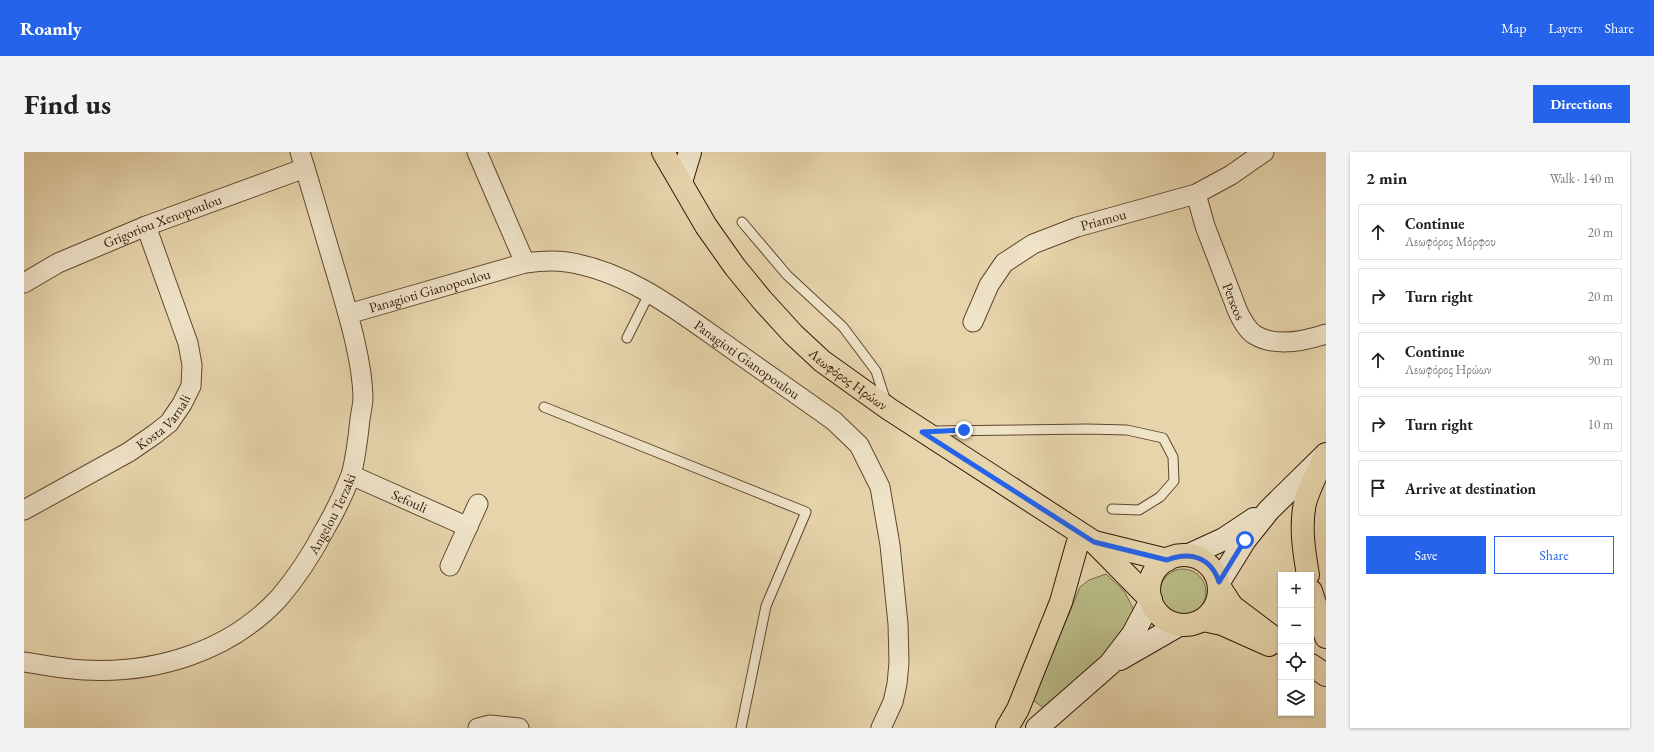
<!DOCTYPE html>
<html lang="en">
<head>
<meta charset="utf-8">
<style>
  :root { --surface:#fff; --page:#f2f2f2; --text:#222; --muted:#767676; --line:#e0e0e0; --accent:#2563eb }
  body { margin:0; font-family:"EB Garamond",serif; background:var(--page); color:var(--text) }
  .controls { position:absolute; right:12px; bottom:12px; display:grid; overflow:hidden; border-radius:0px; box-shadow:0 1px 3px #0004 }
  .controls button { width:36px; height:36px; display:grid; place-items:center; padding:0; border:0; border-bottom:1px solid var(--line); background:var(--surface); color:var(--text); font:20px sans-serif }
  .stop { position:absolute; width:12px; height:12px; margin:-9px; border:3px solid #2563eb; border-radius:50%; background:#fff }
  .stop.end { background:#2563eb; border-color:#fff; box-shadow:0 1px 4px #0008 }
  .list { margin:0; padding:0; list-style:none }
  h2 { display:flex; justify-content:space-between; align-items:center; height:52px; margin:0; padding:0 16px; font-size:17px }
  h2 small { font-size:13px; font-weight:400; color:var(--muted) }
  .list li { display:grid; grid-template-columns:26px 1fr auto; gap:12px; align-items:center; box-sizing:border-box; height:56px; margin:0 8px 8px; padding:0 8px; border:1px solid var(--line); border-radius:0px }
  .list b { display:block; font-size:15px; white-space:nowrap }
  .list p { margin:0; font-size:13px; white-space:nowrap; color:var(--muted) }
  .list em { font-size:13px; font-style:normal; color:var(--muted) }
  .actions { display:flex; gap:8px; padding:12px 16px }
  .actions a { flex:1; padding:9px 0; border:1px solid var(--accent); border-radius:0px; text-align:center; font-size:14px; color:var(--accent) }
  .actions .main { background:var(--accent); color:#fff }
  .icon { flex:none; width:22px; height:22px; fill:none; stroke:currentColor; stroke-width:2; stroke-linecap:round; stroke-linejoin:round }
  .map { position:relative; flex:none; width:1302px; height:576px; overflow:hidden; border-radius:0px }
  header { display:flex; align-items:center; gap:24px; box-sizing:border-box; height:56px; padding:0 20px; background:var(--accent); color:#fff }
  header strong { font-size:19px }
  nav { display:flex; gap:22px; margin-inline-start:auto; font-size:14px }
  .intro { display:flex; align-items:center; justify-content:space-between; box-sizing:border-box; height:96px; padding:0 24px }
  h1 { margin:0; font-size:28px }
  .button { padding:10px 18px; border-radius:0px; background:var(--accent); color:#fff; font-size:14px; font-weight:700 }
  main { display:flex; gap:24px; padding:0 24px }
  aside { flex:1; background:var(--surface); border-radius:0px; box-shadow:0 1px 3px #0004 }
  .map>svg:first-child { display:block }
  .green { fill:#b9bb86; stroke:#766946 }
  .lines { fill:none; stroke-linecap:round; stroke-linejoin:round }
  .lane-casing { stroke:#60462e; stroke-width:11 }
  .street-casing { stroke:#60462e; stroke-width:21 }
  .secondary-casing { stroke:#331705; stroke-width:24 }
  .primary-casing { stroke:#331705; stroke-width:24 }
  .lane { stroke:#efe3c8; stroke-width:9 }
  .street { stroke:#efe3c8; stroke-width:19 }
  .secondary { stroke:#efe3c8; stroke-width:22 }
  .primary { stroke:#e6d4ab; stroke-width:22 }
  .route { stroke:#2563eb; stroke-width:5 }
  .labels { text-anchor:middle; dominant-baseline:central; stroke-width:3; stroke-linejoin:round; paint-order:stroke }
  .street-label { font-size:14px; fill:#331705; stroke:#efe3c8 }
</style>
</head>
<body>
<header>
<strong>Roamly</strong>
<nav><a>Map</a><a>Layers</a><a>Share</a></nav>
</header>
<div class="intro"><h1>Find us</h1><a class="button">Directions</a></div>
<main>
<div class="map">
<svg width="1302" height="576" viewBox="0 0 1302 576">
  <rect width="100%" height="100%" fill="#e6d4ab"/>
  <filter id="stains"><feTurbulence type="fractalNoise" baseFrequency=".005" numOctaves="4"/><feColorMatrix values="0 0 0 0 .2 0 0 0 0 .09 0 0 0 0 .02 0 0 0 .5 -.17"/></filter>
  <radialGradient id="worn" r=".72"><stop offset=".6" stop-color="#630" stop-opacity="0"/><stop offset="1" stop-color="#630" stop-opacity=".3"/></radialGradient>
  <g class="green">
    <circle cx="1159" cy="440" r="23"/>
    <polygon points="1082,422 1100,439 1109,456 1109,464 1102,484 1022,558 1009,548 1056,435 1065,428"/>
  </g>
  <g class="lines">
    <g class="lane-casing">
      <g id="lane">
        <polyline points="718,70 763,123 819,175 852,219 862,250"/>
        <polyline points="603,186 626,140"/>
        <polyline points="520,255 782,360 742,454 717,576"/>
        <polyline points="908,279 1063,277 1103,278 1139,286 1149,305 1150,329 1136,345 1115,358 1088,357"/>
      </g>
    </g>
    <g class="street-casing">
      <g id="street">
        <polyline points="453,0 501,111"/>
        <path id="s1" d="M1172 42 1181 74 1214 160C1218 168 1223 178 1231 183 1251 195 1281 189 1302 182"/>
        <path id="s2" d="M0 131 34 111 122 74 281 16"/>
        <path id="s3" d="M324 162 501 111C515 109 529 108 543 110 603 119 653 158 701 192 737 218 774 243 810 269L835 293 856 335 866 393 874 472 875 511 873 532 869 550 857 576"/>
        <path id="s4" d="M949 170 965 133 980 111 1009 92 1053 75 1172 42 1207 23 1240 0"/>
        <path id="s5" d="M327 323 444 375"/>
        <path id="s6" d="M0 358 105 300 131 282 145 271 158 252 167 234 168 213 164 191 122 74"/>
        <polyline points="426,414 454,352"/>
        <path id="s7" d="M0 510C20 513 40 517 60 518 131 522 205 500 255 446 273 425 288 402 301 377 311 360 320 341 327 323 332 305 334 286 336 267 337 260 339 252 339 245 338 207 324 162 314 127 301 84 289 42 276 0"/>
        <polyline points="454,576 466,573 495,576"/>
      </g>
    </g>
    <g class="secondary-casing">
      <g id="secondary">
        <polyline points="657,30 666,0"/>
        <polyline points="1165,403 1200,387 1230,367"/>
        <polyline points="1195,430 1221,388 1245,358 1301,303"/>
        <polyline points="1096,507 1155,473"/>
        <polyline points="1013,576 1086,512 1109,482 1127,448"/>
      </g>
    </g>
    <g class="primary-casing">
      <g id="primary">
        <path id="s8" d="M639 0 682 74 711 115 738 148 769 182 798 209 865 257 1070 390 1127 448"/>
        <polyline points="1070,390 1143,408"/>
        <circle cx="1160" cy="438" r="35"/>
        <path d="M1284 423C1280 400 1276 374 1281 351 1285 336 1295 317 1302 302"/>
        <polyline points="1195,434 1208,454 1257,491"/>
        <polyline points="1287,439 1302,485"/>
        <polyline points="1179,468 1198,472 1245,493"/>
        <polyline points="1287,513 1302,523"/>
        <polyline points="983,576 994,557 1037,450 1053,393 1058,383"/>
      </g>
    </g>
    <use href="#lane" class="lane"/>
    <use href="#street" class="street"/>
    <use href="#secondary" class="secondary"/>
    <use href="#primary" class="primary"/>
  </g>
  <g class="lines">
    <path class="route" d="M940 278 898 280 1070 390 1143 408C1166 399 1187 405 1195 430L1221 388"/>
  </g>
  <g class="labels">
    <g class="street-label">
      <text stroke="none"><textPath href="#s4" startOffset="176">Priamou</textPath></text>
      <text stroke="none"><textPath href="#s2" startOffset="152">Grigoriou Xenopoulou</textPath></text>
      <text stroke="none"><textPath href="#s3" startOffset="85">Panagioti Gianopoulou</textPath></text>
      <text stroke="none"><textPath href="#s1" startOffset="114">Perseos</textPath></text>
      <text stroke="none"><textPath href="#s3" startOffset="433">Panagioti Gianopoulou</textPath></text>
      <text stroke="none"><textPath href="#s8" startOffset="296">Λεωφόρος Ηρώων</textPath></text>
      <text stroke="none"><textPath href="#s6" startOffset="166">Kosta Varnali</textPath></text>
      <text stroke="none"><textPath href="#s5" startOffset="64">Sefouli</textPath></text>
      <text stroke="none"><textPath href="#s7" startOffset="375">Angelou Terzaki</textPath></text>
    </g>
  </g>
  <rect width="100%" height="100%" filter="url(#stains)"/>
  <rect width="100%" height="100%" fill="url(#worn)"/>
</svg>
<div class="controls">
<button>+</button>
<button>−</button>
<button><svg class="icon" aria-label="locate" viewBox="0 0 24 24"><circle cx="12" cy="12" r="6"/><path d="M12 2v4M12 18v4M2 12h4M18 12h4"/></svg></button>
<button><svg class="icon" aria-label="layers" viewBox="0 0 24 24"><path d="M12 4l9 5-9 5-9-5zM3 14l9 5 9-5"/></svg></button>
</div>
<div class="stop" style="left:1221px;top:388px"></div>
<div class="stop end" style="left:940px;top:278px"></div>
</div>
<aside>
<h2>2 min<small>Walk · 140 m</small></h2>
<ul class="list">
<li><svg class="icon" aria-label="ahead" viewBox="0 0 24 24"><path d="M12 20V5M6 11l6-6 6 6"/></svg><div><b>Continue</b><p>Λεωφόρος Μόρφου</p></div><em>20 m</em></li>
<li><svg class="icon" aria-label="right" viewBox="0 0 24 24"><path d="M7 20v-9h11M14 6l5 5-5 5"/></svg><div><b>Turn right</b></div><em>20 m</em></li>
<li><svg class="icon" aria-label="ahead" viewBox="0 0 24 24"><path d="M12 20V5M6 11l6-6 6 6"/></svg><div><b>Continue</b><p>Λεωφόρος Ηρώων</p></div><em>90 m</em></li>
<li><svg class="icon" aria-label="right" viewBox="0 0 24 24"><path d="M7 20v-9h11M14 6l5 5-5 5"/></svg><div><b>Turn right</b></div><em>10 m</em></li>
<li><svg class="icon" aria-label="arrive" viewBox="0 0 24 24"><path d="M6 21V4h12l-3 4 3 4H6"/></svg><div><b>Arrive at destination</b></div></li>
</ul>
<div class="actions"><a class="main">Save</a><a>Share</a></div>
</aside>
</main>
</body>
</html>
